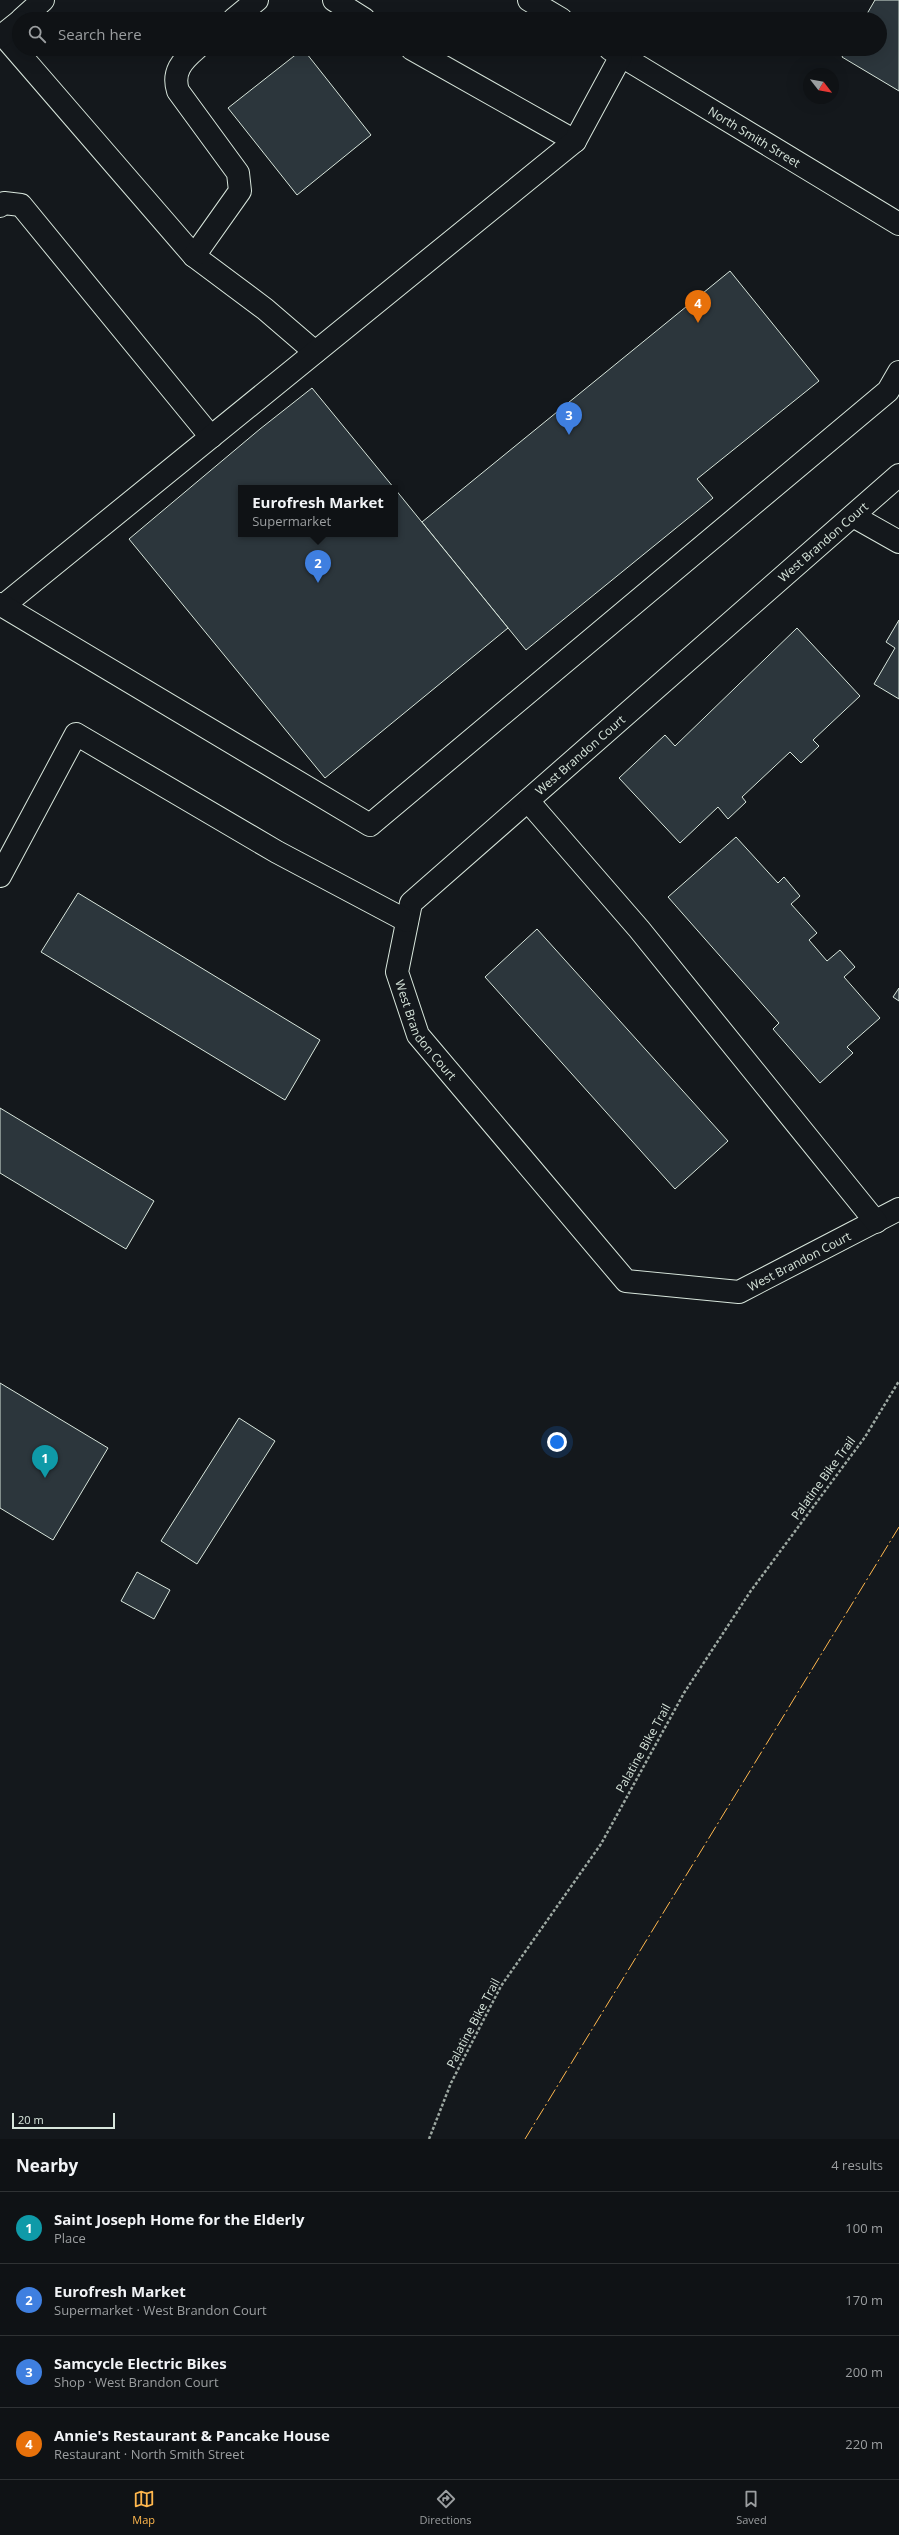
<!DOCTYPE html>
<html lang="en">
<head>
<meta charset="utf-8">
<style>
  :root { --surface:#0f1215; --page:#181b1e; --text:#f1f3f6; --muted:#9b9ea0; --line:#2f3234; --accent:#ffb74d }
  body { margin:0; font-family:"Open Sans",sans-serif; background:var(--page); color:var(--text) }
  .compass { position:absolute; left:803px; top:68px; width:36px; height:36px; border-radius:50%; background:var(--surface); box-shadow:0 4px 16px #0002; rotate:121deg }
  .scale { position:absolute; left:12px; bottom:10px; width:103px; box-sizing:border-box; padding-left:4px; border:2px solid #d8e6dc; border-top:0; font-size:11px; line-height:14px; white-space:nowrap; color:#d8e6dc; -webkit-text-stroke:3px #14181c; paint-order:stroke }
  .you { position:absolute; left:557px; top:1442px; width:14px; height:14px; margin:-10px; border:3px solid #fff; border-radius:50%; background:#1a73e8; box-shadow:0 0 0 6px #1a73e833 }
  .badge { display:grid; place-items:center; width:26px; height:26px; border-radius:50%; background:var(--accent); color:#fff; font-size:13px; font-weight:700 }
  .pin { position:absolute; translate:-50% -33px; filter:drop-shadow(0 1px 2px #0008) }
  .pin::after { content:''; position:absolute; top:21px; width:14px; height:12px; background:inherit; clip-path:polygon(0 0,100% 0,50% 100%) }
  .popup { position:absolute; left:238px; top:485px; width:160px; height:52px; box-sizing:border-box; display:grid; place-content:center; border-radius:0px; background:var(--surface); filter:drop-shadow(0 1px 3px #0005); font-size:13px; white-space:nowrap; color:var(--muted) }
  .popup b { font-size:15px; color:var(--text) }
  .popup::after { content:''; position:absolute; left:50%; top:100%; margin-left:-8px; border:8px solid transparent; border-top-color:var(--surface) }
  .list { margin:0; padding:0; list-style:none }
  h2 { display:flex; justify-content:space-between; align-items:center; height:52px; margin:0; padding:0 16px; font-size:17px }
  h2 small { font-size:13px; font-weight:400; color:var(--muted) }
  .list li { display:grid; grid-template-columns:26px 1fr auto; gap:12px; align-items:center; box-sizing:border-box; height:72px; padding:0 16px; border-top:1px solid var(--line) }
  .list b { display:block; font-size:15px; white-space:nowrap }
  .list p { margin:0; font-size:13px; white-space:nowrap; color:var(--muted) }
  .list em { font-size:13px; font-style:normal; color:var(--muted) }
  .icon { flex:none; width:22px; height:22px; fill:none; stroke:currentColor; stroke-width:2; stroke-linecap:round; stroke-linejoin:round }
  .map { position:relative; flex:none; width:899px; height:2139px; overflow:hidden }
  .search { position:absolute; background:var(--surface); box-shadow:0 4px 16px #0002; left:12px; right:12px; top:12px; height:44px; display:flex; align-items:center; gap:10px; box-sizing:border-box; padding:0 14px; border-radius:22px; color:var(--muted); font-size:15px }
  .sheet { height:340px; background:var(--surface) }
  nav { display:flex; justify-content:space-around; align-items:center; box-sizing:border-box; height:56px; border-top:1px solid var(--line); background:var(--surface); font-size:11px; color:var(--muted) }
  nav a { display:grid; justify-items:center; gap:2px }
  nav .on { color:var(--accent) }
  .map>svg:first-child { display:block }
  .building { fill:#2c363c; stroke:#d8e6dc }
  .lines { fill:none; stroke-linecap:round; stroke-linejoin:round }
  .minor-casing { stroke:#d8e6dc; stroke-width:24 }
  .major-casing { stroke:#d8e6dc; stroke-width:24 }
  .path { stroke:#9da8a2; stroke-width:2.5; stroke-dasharray:3 2; stroke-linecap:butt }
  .minor { stroke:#14181c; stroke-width:22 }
  .major { stroke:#14181c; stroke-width:22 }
  .power { stroke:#ffb74d; stroke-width:1; stroke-dasharray:14 3 2 3; stroke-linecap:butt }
  .labels { text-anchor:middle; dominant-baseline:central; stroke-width:3; stroke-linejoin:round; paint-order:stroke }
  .street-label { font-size:12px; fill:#d8e6dc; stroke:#14181c }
</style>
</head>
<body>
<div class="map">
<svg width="899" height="2139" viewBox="0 0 899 2139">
  <rect width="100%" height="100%" fill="#14181c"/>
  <g class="building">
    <polygon points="875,0 899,0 899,91 842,57 846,49 880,49 880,19 864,19"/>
    <polygon points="303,49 371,135 297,195 228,108"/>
    <polygon points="730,271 819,381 697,479 713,498 526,650 422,522"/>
    <polygon points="312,388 394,488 241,488 241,534 395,534 395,489 508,628 325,778 129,539 260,429"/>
    <polygon points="899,620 899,699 874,684 895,648 886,642"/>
    <polygon points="797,628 860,696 813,740 819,746 801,763 790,752 742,797 746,802 728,819 718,807 680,843 619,778 665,735 675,746"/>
    <polygon points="736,837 778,883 784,877 800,896 791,904 817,933 809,940 827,961 840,950 855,967 844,977 880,1018 847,1047 853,1053 820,1083 773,1029 779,1023 668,897"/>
    <polygon points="78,893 320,1040 285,1100 41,952"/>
    <polygon points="537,929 728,1141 675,1189 485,977"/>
    <polygon points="899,988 899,1001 893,997"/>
    <polygon points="0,1108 154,1201 126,1249 0,1173"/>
    <polygon points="0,1383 108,1448 53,1540 0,1508"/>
    <polygon points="239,1418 275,1441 197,1564 161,1541"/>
    <polygon points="137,1572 170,1590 154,1619 121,1601"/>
  </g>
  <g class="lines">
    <g class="minor-casing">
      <g id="minor">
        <polyline points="334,0 364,19"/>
        <polyline points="529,0 561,19"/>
        <polyline points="234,19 257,0"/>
        <polyline points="3,35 194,256 265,309 315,352"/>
        <polyline points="412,49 575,141"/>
        <path id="s1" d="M610 49 899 224"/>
        <polyline points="0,206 4,203 21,205 211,437"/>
        <path d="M194 256 240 191 238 173 178 91C172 72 182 61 196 49"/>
        <path id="s2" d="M899 475 411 903 397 972 418 1035 626 1281 739 1292 899 1209"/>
        <polyline points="853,516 899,542"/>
        <polyline points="0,604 3,606 575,141 621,56"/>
        <polyline points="3,606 370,825 888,391 899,372"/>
        <polyline points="528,801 639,929 876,1222"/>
        <polyline points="0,876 76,734 277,852 407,921"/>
      </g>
    </g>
    <g class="major-casing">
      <g id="major">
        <polyline points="22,19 43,0"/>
        <polyline points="0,37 19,22"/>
      </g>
    </g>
    <polyline class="path" points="429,2139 451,2083 501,1986 601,1844 684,1693 750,1592 865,1437 899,1381"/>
    <use href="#minor" class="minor"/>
    <use href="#major" class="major"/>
    <polyline class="power" points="525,2139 899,1527"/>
  </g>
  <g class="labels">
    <g class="street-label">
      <text stroke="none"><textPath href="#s1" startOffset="169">North Smith Street</textPath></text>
      <text transform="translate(823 542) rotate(-41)">West Brandon Court</text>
      <text transform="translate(580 755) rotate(-41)">West Brandon Court</text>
      <text stroke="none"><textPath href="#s2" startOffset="785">West Brandon Court</textPath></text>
      <text stroke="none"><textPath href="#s2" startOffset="1289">West Brandon Court</textPath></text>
      <text transform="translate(823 1478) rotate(-54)">Palatine Bike Trail</text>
      <text transform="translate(643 1748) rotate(-61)">Palatine Bike Trail</text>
      <text transform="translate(473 2023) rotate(-62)">Palatine Bike Trail</text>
    </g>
  </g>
</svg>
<svg class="compass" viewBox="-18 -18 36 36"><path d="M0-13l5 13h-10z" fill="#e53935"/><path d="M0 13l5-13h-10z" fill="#9b9ea0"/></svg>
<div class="scale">20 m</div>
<div class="you"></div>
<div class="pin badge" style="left:45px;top:1478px;background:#0f9aa8">1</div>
<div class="pin badge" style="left:318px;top:583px;background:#3f7fe0">2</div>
<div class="popup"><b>Eurofresh Market</b>Supermarket</div>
<div class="pin badge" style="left:569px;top:435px;background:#3f7fe0">3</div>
<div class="pin badge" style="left:698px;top:323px;background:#e8710a">4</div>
<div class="search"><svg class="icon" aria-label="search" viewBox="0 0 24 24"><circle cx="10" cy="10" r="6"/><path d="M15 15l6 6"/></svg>Search here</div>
</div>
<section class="sheet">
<h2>Nearby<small>4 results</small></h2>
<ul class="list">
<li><span class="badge" style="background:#0f9aa8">1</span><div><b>Saint Joseph Home for the Elderly</b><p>Place</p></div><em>100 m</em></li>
<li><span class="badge" style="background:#3f7fe0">2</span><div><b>Eurofresh Market</b><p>Supermarket · West Brandon Court</p></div><em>170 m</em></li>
<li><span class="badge" style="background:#3f7fe0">3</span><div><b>Samcycle Electric Bikes</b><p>Shop · West Brandon Court</p></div><em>200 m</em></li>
<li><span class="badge" style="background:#e8710a">4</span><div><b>Annie's Restaurant &amp; Pancake House</b><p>Restaurant · North Smith Street</p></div><em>220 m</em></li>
</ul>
</section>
<nav>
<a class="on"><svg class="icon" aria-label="map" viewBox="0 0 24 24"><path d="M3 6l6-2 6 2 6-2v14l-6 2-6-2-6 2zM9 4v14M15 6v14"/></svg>Map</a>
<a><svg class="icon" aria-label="directions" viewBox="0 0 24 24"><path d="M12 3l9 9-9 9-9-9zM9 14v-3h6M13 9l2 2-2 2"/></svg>Directions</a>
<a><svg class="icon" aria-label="saved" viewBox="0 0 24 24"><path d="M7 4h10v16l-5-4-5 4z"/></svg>Saved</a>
</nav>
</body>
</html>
